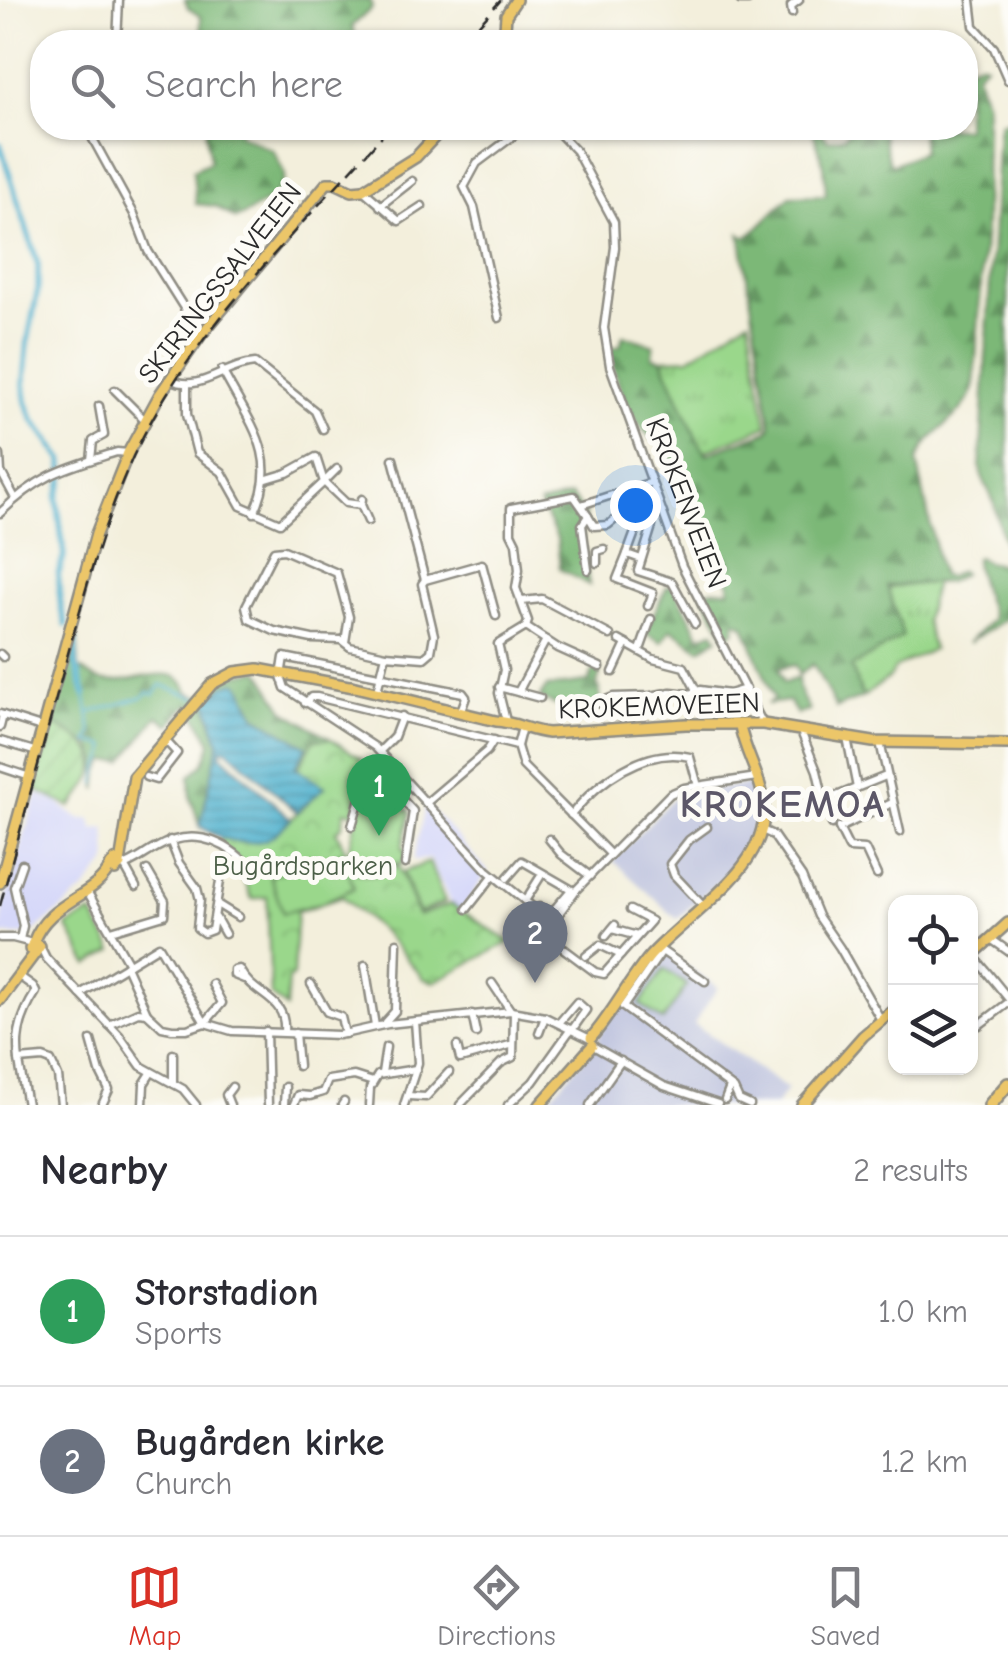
<!DOCTYPE html>
<html lang="en">
<head>
<meta charset="utf-8">
<style>
  :root { --surface:#fff; --page:#f2f2f3; --text:#2b2b33; --muted:#7c7c81; --line:#e1e1e2; --accent:#d93025 }
  body { margin:0; font-family:"Comic Neue",sans-serif; background:var(--page); color:var(--text) }
  .controls { position:absolute; right:30px; bottom:30px; display:grid; overflow:hidden; border-radius:20px; box-shadow:0 2px 8px #0004 }
  .controls button { width:90px; height:90px; display:grid; place-items:center; padding:0; border:0; border-bottom:2px solid var(--line); background:var(--surface); color:var(--text); font:50px sans-serif }
  .you { position:absolute; left:635px; top:505px; width:35px; height:35px; margin:-25px; border:8px solid #fff; border-radius:50%; background:#1a73e8; box-shadow:0 0 0 15px #1a73e833 }
  .badge { display:grid; place-items:center; width:65px; height:65px; border-radius:50%; background:var(--accent); color:#fff; font-size:32px; font-weight:700 }
  .pin { position:absolute; translate:-50% -82px; filter:drop-shadow(0 2px 5px #0008) }
  .pin::after { content:''; position:absolute; top:52px; width:35px; height:30px; background:inherit; clip-path:polygon(0 0,100% 0,50% 100%) }
  .list { margin:0; padding:0; list-style:none }
  h2 { display:flex; justify-content:space-between; align-items:center; height:130px; margin:0; padding:0 40px; font-size:42px }
  h2 small { font-size:32px; font-weight:400; color:var(--muted) }
  .list li { display:grid; grid-template-columns:65px 1fr auto; gap:30px; align-items:center; box-sizing:border-box; height:150px; padding:0 40px; border-top:2px solid var(--line) }
  .list b { display:block; font-size:38px; white-space:nowrap }
  .list p { margin:0; font-size:32px; white-space:nowrap; color:var(--muted) }
  .list em { font-size:32px; font-style:normal; color:var(--muted) }
  .icon { flex:none; width:55px; height:55px; fill:none; stroke:currentColor; stroke-width:2; stroke-linecap:round; stroke-linejoin:round }
  .map { position:relative; flex:none; width:1008px; height:1105px; overflow:hidden }
  .search { position:absolute; background:var(--surface); box-shadow:0 2px 8px #0004; left:30px; right:30px; top:30px; height:110px; display:flex; align-items:center; gap:25px; box-sizing:border-box; padding:0 35px; border-radius:40px; color:var(--muted); font-size:38px }
  .sheet { height:430px; background:var(--surface) }
  nav { display:flex; justify-content:space-around; align-items:center; box-sizing:border-box; height:140px; border-top:2px solid var(--line); background:var(--surface); font-size:28px; color:var(--muted) }
  nav a { display:grid; justify-items:center; gap:5px }
  nav .on { color:var(--accent) }
  .map>svg:first-child { display:block }
  .built { fill:#d6d8f9 }
  .industrial { fill:#bec3de }
  .grass { fill:url(#grass-tufts); stroke:#62815b; stroke-width:2.5 }
  .forest { fill:url(#forest-firs); stroke:#537251; stroke-width:2.5 }
  .park { fill:url(#park-crowns); stroke:#62815b; stroke-width:2.5 }
  .garden { fill:url(#garden-furrows); stroke:#62815b; stroke-width:2.5 }
  .pitch { fill:#9ad78b; stroke:#62815b; stroke-width:2.5 }
  .water { fill:url(#water-rules); stroke:#3c6e7c; stroke-width:2.5 }
  .lines { fill:none; stroke-linecap:round; stroke-linejoin:round }
  .stream { stroke:#4eb0cd; stroke-width:2.5 }
  .river { stroke:#4eb0cd; stroke-width:6 }
  .minor-casing { stroke:#8f8d84; stroke-width:11 }
  .major-casing { stroke:#8f8d84; stroke-width:14 }
  .highway-casing { stroke:#8f8d84; stroke-width:16 }
  .minor { stroke:#fff; stroke-width:6 }
  .major { stroke:#ecc669; stroke-width:9 }
  .highway { stroke:#ecc669; stroke-width:11 }
  .rail { stroke:#2b2b2b; stroke-width:2.5; stroke-dasharray:15 8; stroke-linecap:butt }
  .labels { text-anchor:middle; dominant-baseline:central; stroke-width:10; stroke-linejoin:round; paint-order:stroke }
  .street-label { font-size:28px; fill:#2b2b2b; stroke:#fdfcf7 }
  .park-label { font-size:28px; fill:#4c5f48; stroke:#fdfcf7 }
  .district-label { font-size:38px; font-weight:bold; letter-spacing:2.5px; fill:#5c5768; stroke:#fdfcf7 }
</style>
</head>
<body>
<div class="map">
<svg width="1008" height="1105" viewBox="0 0 1008 1105">
  <defs>
    <pattern id="grass-tufts" width="24" height="20" patternUnits="userSpaceOnUse" patternTransform="scale(2.5)"><rect width="24" height="20" fill="#9ad78b"/><path d="M3 7l-1-3M5 7V3M7 7l1-3M15 17l-1-3M17 17v-4M19 17l1-3" fill="none" stroke="#85b978"/></pattern>
    <pattern id="forest-firs" width="22" height="20" patternUnits="userSpaceOnUse" patternTransform="scale(2.5)"><rect width="22" height="20" fill="#7bb877"/><path d="M5 1l3.5 6h-7zM16 11l3.5 6h-7z" fill="#659662"/></pattern>
    <pattern id="park-crowns" width="20" height="18" patternUnits="userSpaceOnUse" patternTransform="scale(2.5)"><rect width="20" height="18" fill="#9ad78b"/><path d="M2 6a3 3 0 1 1 6 0M12 15a3 3 0 1 1 6 0" fill="none" stroke="#85b978"/></pattern>
    <pattern id="garden-furrows" width="10" height="10" patternUnits="userSpaceOnUse" patternTransform="scale(2.5)"><rect width="10" height="10" fill="#9ad78b"/><path d="M-1 1l2-2M0 10L10 0M9 11l2-2" fill="none" stroke="#85b978"/></pattern>
    <pattern id="water-rules" width="6" height="5" patternUnits="userSpaceOnUse" patternTransform="scale(2.5)"><rect width="6" height="5" fill="#4eb0cd"/><path d="M0 2.5h6" fill="none" stroke="#418fa7"/></pattern>
  </defs>
  <rect width="100%" height="100%" fill="#fdfcf7"/>
  <filter id="ink" filterUnits="userSpaceOnUse"><feTurbulence type="fractalNoise" baseFrequency=".01" numOctaves="2"/><feDisplacementMap in="SourceGraphic" scale="20" xChannelSelector="R" yChannelSelector="G"/><feConvolveMatrix kernelMatrix="1 2 1 2 8 2 1 2 1" color-interpolation-filters="sRGB"/></filter>
  <filter id="wash" filterUnits="userSpaceOnUse"><feTurbulence type="fractalNoise" baseFrequency=".0048" numOctaves="4" result="noise"/><feDisplacementMap in="SourceGraphic" scale="40" xChannelSelector="R" yChannelSelector="G"/><feGaussianBlur stdDeviation="2.25" result="paint"/><feColorMatrix in="noise" values="0 0 0 0 0 0 0 0 0 0 0 0 0 0 0 0 0 1.4 0 .05"/><feComposite in="paint" operator="in"/></filter>
  <g filter="url(#wash)">
    <rect width="100%" height="100%" fill="#f3efdc"/>
    <g class="built">
      <polygon points="37,793 57,802 79,819 91,819 93,830 106,828 108,861 86,889 30,935 0,935 4,904"/>
      <polygon points="426,803 488,871 461,911 451,904 430,859 413,860"/>
    </g>
    <g class="industrial">
      <polygon points="749,784 755,816 750,845 733,868 677,919 613,861 672,799 681,794"/>
      <polygon points="663,949 718,987 694,1024 787,1089 776,1105 543,1105 595,1046 605,1023"/>
    </g>
    <g class="grass">
      <polygon points="749,319 767,426 703,452 661,359 689,358"/>
      <polygon points="935,582 925,620 933,649 895,668 890,677 863,697 851,667 902,637 885,588"/>
    </g>
    <g class="forest">
      <polygon points="185,0 370,0 372,8 352,26 358,42 201,42 201,17 188,8"/>
      <path d="M979 62 985 64 977 73 986 105V122L985 223 974 388C965 417 927 432 917 461L941 576 948 577 960 571 963 574 948 582 887 586 903 636 851 667 863 697 836 708 813 664 799 675 795 665 778 669 784 683 798 678 799 690 809 711 797 714 789 701 767 704 774 699 744 625 735 621V630L727 638 703 594 710 590H729C732 571 714 553 703 538H695L688 498 667 448C634 435 614 381 610 348L620 346 623 335 654 345 653 357 662 359 698 442 707 454 768 431 771 426 740 233 745 237 749 236 790 196 826 195 824 166 812 128H818L828 140 844 137 851 128H881L888 159 892 165 923 152 921 128H966V67Z"/>
      <path d="M1008 120V557C1004 541 998 522 995 508 993 493 982 484 980 468L998 132 1000 122Z"/>
      <path d="M208 128H240L239 134 274 151C276 158 282 167 284 174 286 194 250 212 236 219L215 206 196 204 193 170 210 162 206 132Z"/>
      <polygon points="571,496 586,515 580,524 589,585 560,569 557,538 540,504"/>
      <path d="M978 557 986 562 1008 566V617L968 643 992 619C988 601 974 572 975 558Z"/>
      <polygon points="667,586 674,587 700,636 714,631 718,638 700,649 671,629 662,642 645,633"/>
      <path d="M77 635 79 668C86 672 93 678 100 680 128 688 177 656 188 692L200 697 227 677 259 670 285 711 331 739 314 740 298 769 294 766 306 746 256 716 240 685 230 683 215 692 208 709 219 743 200 826 191 799 190 776 204 763 211 743 189 703 170 725 158 716 123 761H106L99 773 97 790V760L91 746 51 722Z"/>
      <path d="M596 667 601 669 596 687 599 688 601 701C576 715 564 710 540 698L547 687 588 682Z"/>
    </g>
    <path class="park" d="M331 739 362 759 352 775 358 791 354 813 345 811 342 826 336 831 357 873C373 877 383 875 398 865L418 916 451 904 510 942 434 982 424 979 383 932 342 897 297 912 293 976 288 979 286 1008 271 996 267 897 252 899 239 870 243 865 218 845 222 838 248 843 291 819 324 787 298 769 314 740Z"/>
    <path class="garden" d="M52 724C101 749 109 763 71 807L34 789Z"/>
    <g class="pitch">
      <polygon points="385,786 410,812 402,849 406,851 403,864 397,863 373,872 358,866 349,850 360,801"/>
      <polygon points="342,852 354,888 322,903 283,913 270,876 292,869 307,856 326,857"/>
      <polygon points="429,862 445,902 419,913 403,872"/>
      <polygon points="92,913 113,951 88,965 67,926"/>
      <polygon points="664,969 687,985 663,1021 640,1004"/>
    </g>
    <path class="water" d="M235 682 240 685 256 716 307 747 295 767 325 787 297 812 227 749H221L222 755 291 819C283 826 275 837 265 840 244 847 216 839 200 826L219 743 207 701 224 686Z"/>
    <g class="lines">
      <g class="stream">
        <path d="M85 694 92 734 88 742 106 746C107 760 96 769 96 784"/>
        <polyline points="88,713 143,697 149,692 154,695 161,685 198,698"/>
      </g>
      <g class="river">
        <polyline points="0,144 38,265 38,289 28,340 24,385 26,402 33,419 63,460 63,481 57,498 64,556 58,575 61,609 66,625"/>
        <polyline points="75,638 76,665 85,694"/>
      </g>
    </g>
  </g>
  <g filter="url(#ink)">
    <g class="lines">
      <g class="minor-casing">
        <g id="minor">
          <polyline points="740,0 748,0"/>
          <polyline points="971,0 974,26 994,48 1008,80"/>
          <polyline points="792,13 791,6 799,0"/>
          <polyline points="117,42 119,0"/>
          <polyline points="94,128 89,132 134,214 148,251 201,335"/>
          <polyline points="554,128 576,151 614,222 615,247 604,328 610,366 682,566 763,724"/>
          <polyline points="363,190 399,221 422,206"/>
          <polyline points="380,206 412,181"/>
          <polyline points="499,318 474,207 464,187 477,163 524,128"/>
          <path d="M222 370C248 421 282 456 254 513"/>
          <path d="M170 379C200 394 224 365 255 363L315 411 323 429"/>
          <polyline points="187,385 187,414 197,453 222,472 241,506 280,523 324,482 316,457 287,473 267,479"/>
          <polyline points="115,390 145,420"/>
          <polyline points="0,455 1,472 15,498"/>
          <polyline points="393,459 425,580"/>
          <polyline points="91,460 93,441 104,435 99,406"/>
          <polyline points="337,469 324,482 346,503 361,505"/>
          <polyline points="362,499 361,505 368,521"/>
          <polyline points="581,505 652,482"/>
          <path d="M0 513C42 473 63 469 117 452L128 453"/>
          <polyline points="588,516 594,526 608,525 613,521"/>
          <polyline points="652,526 638,571 672,582 695,624"/>
          <polyline points="627,554 617,579 653,593 648,606"/>
          <polyline points="641,559 627,554 642,513"/>
          <polyline points="597,563 597,551 604,549"/>
          <polyline points="522,601 542,599 610,635"/>
          <polyline points="526,627 558,648 600,667"/>
          <polyline points="619,640 653,659 684,667 696,690"/>
          <polyline points="345,642 349,617 337,573 284,550 274,551 246,606 249,619 274,631 312,639 341,640 350,647 386,655"/>
          <polyline points="640,650 651,619"/>
          <polyline points="0,654 3,657"/>
          <polyline points="613,672 626,644"/>
          <polyline points="499,687 540,698"/>
          <polyline points="377,691 386,655 424,658 431,652 434,635 422,584 425,580 482,564 496,616"/>
          <polyline points="518,692 546,640"/>
          <polyline points="305,703 311,697 317,697 517,746"/>
          <polyline points="596,704 613,697 651,696 671,692 689,694 700,690 729,694 746,689"/>
          <polyline points="461,711 466,697 463,693 284,657 281,676 285,688 375,747 487,870 551,922"/>
          <polyline points="0,714 41,727"/>
          <polyline points="506,721 499,693 504,670 498,644 526,627 528,621 516,588 519,570 516,543 511,533 511,508 574,496 588,516 582,525 588,570"/>
          <polyline points="0,727 3,715"/>
          <polyline points="522,727 517,746 523,766 610,854"/>
          <polyline points="800,729 817,771 824,801"/>
          <polyline points="847,738 857,788"/>
          <polyline points="0,741 34,751"/>
          <polyline points="880,742 900,832"/>
          <polyline points="380,751 394,737 402,716"/>
          <polyline points="0,767 27,776"/>
          <polyline points="146,777 156,780 177,753 165,740"/>
          <polyline points="386,782 413,811 405,864"/>
          <polyline points="426,803 487,751 494,740"/>
          <path d="M571 815C597 782 646 746 690 757L698 786"/>
          <polyline points="832,824 824,801 886,776"/>
          <polyline points="352,826 361,795 398,772"/>
          <polyline points="762,830 773,835 802,877 818,916 840,948 881,1020"/>
          <polyline points="549,839 561,854 590,876"/>
          <polyline points="170,840 179,863 197,888 200,900 197,928 204,933 212,930 220,881"/>
          <path d="M120 867C133 864 144 854 156 848 188 829 219 837 245 862L244 866"/>
          <polyline points="125,867 136,887"/>
          <polyline points="877,875 865,849 849,848 839,828 892,803"/>
          <polyline points="507,878 522,861 574,891"/>
          <polyline points="87,891 129,964"/>
          <polyline points="525,901 542,874"/>
          <polyline points="217,904 238,917"/>
          <polyline points="703,906 674,875 670,864 689,840 707,827"/>
          <polyline points="539,907 552,912 570,891"/>
          <polyline points="467,909 493,876"/>
          <polyline points="630,910 651,921 604,974 595,972 548,937 547,930 576,890 670,794 684,788 757,777"/>
          <polyline points="216,918 225,934"/>
          <polyline points="612,929 637,936"/>
          <polyline points="111,931 164,915 165,901 147,870"/>
          <polyline points="606,936 615,925"/>
          <polyline points="0,938 13,938 32,943"/>
          <polyline points="20,939 23,926 14,887 22,864"/>
          <polyline points="991,939 1008,951"/>
          <polyline points="40,946 46,958 119,1035 141,1066 183,1089 196,1105"/>
          <polyline points="658,948 662,951 623,1007 726,1083 734,1089 739,1100 750,1105"/>
          <polyline points="662,951 705,981"/>
          <polyline points="973,955 1008,998"/>
          <polyline points="586,956 600,945 621,955"/>
          <polyline points="365,965 375,1026"/>
          <polyline points="126,966 147,1013"/>
          <path d="M19 976 33 986 36 992C8 1035 19 1058 27 1105"/>
          <path d="M244 979 234 975V970L239 969C254 998 287 996 284 1032"/>
          <polyline points="492,983 511,1011"/>
          <polyline points="311,984 327,1012 341,1017 345,1034"/>
          <polyline points="80,994 159,946 205,1023 222,1003 212,984"/>
          <polyline points="472,1014 476,1033"/>
          <polyline points="970,1019 979,1025 1008,1003"/>
          <polyline points="385,1022 395,1011 397,943"/>
          <polyline points="559,1023 577,1002 586,1010 572,1030"/>
          <polyline points="109,1025 138,1012 147,1013 162,1027 172,1029 187,1029 205,1023 232,1031 339,1035 388,1024 511,1011 545,1017 590,1039"/>
          <polyline points="266,1031 268,1105"/>
          <polyline points="295,1033 298,1066"/>
          <polyline points="539,1033 545,1017"/>
          <polyline points="91,1040 100,1072 109,1090 102,1105"/>
          <polyline points="457,1046 460,1059 510,1045"/>
          <polyline points="593,1046 664,1086 718,1104"/>
          <polyline points="19,1060 43,1058 51,1061 58,1076 61,1105"/>
          <polyline points="382,1073 386,1047"/>
          <polyline points="173,1083 173,1054"/>
          <polyline points="408,1096 426,1097 449,1072"/>
          <polyline points="725,1100 730,1087"/>
          <polyline points="294,1104 298,1095 310,1096 323,1092 328,1080 354,1076 373,1082"/>
          <polyline points="143,1105 144,1084 151,1073"/>
          <polyline points="230,1105 226,1095 232,1087"/>
          <polyline points="284,1105 285,1087"/>
          <polyline points="342,1105 344,1102"/>
          <polyline points="369,1105 370,1088 378,1075 416,1069"/>
          <polyline points="404,1105 418,1063 415,1021"/>
          <polyline points="460,1105 501,1063 513,1057 514,1012"/>
          <polyline points="508,1105 533,1082 571,1029"/>
          <polyline points="590,1105 621,1061"/>
        </g>
      </g>
      <g class="major-casing">
        <g id="major">
          <polyline points="504,42 506,15 516,0"/>
          <path d="M351 686 496 721C515 722 529 731 548 733L686 724H763L873 742 1008 744"/>
          <polygon points="115,860 120,865 115,870 111,865"/>
          <polyline points="120,863 134,777 212,684 235,672 258,669 354,687"/>
          <polyline points="0,883 96,534 128,453 160,394 201,335 327,183 335,183 352,191 363,190 416,157 443,128"/>
          <path d="M33 943C48 900 95 899 111 865"/>
          <polygon points="33,943 40,946 36,952 30,949"/>
          <polyline points="970,957 1008,923"/>
          <polyline points="0,1000 36,952"/>
          <path d="M591 1038C613 1013 628 982 650 956 686 916 761 873 764 815 766 783 745 756 740 726"/>
          <polyline points="540,1105 592,1046"/>
          <polyline points="802,1105 863,1036 896,1008"/>
        </g>
      </g>
      <g class="highway-casing">
        <polyline id="highway" points="990,1105 1008,1084"/>
      </g>
      <use href="#minor" class="minor"/>
      <use href="#major" class="major"/>
      <use href="#highway" class="highway"/>
      <g class="rail">
        <polyline points="463,42 501,0"/>
        <path d="M0 906C22 823 45 740 67 657 91 571 112 487 158 409 216 307 311 216 389 128"/>
      </g>
    </g>
  </g>
  <g class="labels">
    <g class="street-label">
      <text transform="translate(220 283) rotate(-52)">SKIRINGSSALVEIEN</text>
      <text transform="translate(686 503) rotate(69)">KROKENVEIEN</text>
      <text transform="translate(659 706) rotate(-2)">KROKEMOVEIEN</text>
    </g>
    <g class="park-label">
      <text x="303" y="866">Bugårdsparken</text>
    </g>
    <g class="district-label">
      <text x="783" y="805">KROKEMOA</text>
    </g>
  </g>
</svg>
<div class="controls">
<button><svg class="icon" aria-label="locate" viewBox="0 0 24 24"><circle cx="12" cy="12" r="6"/><path d="M12 2v4M12 18v4M2 12h4M18 12h4"/></svg></button>
<button><svg class="icon" aria-label="layers" viewBox="0 0 24 24"><path d="M12 4l9 5-9 5-9-5zM3 14l9 5 9-5"/></svg></button>
</div>
<div class="you"></div>
<div class="pin badge" style="left:379px;top:836px;background:#2e9e5b">1</div>
<div class="pin badge" style="left:535px;top:983px;background:#6b7280">2</div>
<div class="search"><svg class="icon" aria-label="search" viewBox="0 0 24 24"><circle cx="10" cy="10" r="6"/><path d="M15 15l6 6"/></svg>Search here</div>
</div>
<section class="sheet">
<h2>Nearby<small>2 results</small></h2>
<ul class="list">
<li><span class="badge" style="background:#2e9e5b">1</span><div><b>Storstadion</b><p>Sports</p></div><em>1.0 km</em></li>
<li><span class="badge" style="background:#6b7280">2</span><div><b>Bugården kirke</b><p>Church</p></div><em>1.2 km</em></li>
</ul>
</section>
<nav>
<a class="on"><svg class="icon" aria-label="map" viewBox="0 0 24 24"><path d="M3 6l6-2 6 2 6-2v14l-6 2-6-2-6 2zM9 4v14M15 6v14"/></svg>Map</a>
<a><svg class="icon" aria-label="directions" viewBox="0 0 24 24"><path d="M12 3l9 9-9 9-9-9zM9 14v-3h6M13 9l2 2-2 2"/></svg>Directions</a>
<a><svg class="icon" aria-label="saved" viewBox="0 0 24 24"><path d="M7 4h10v16l-5-4-5 4z"/></svg>Saved</a>
</nav>
</body>
</html>
